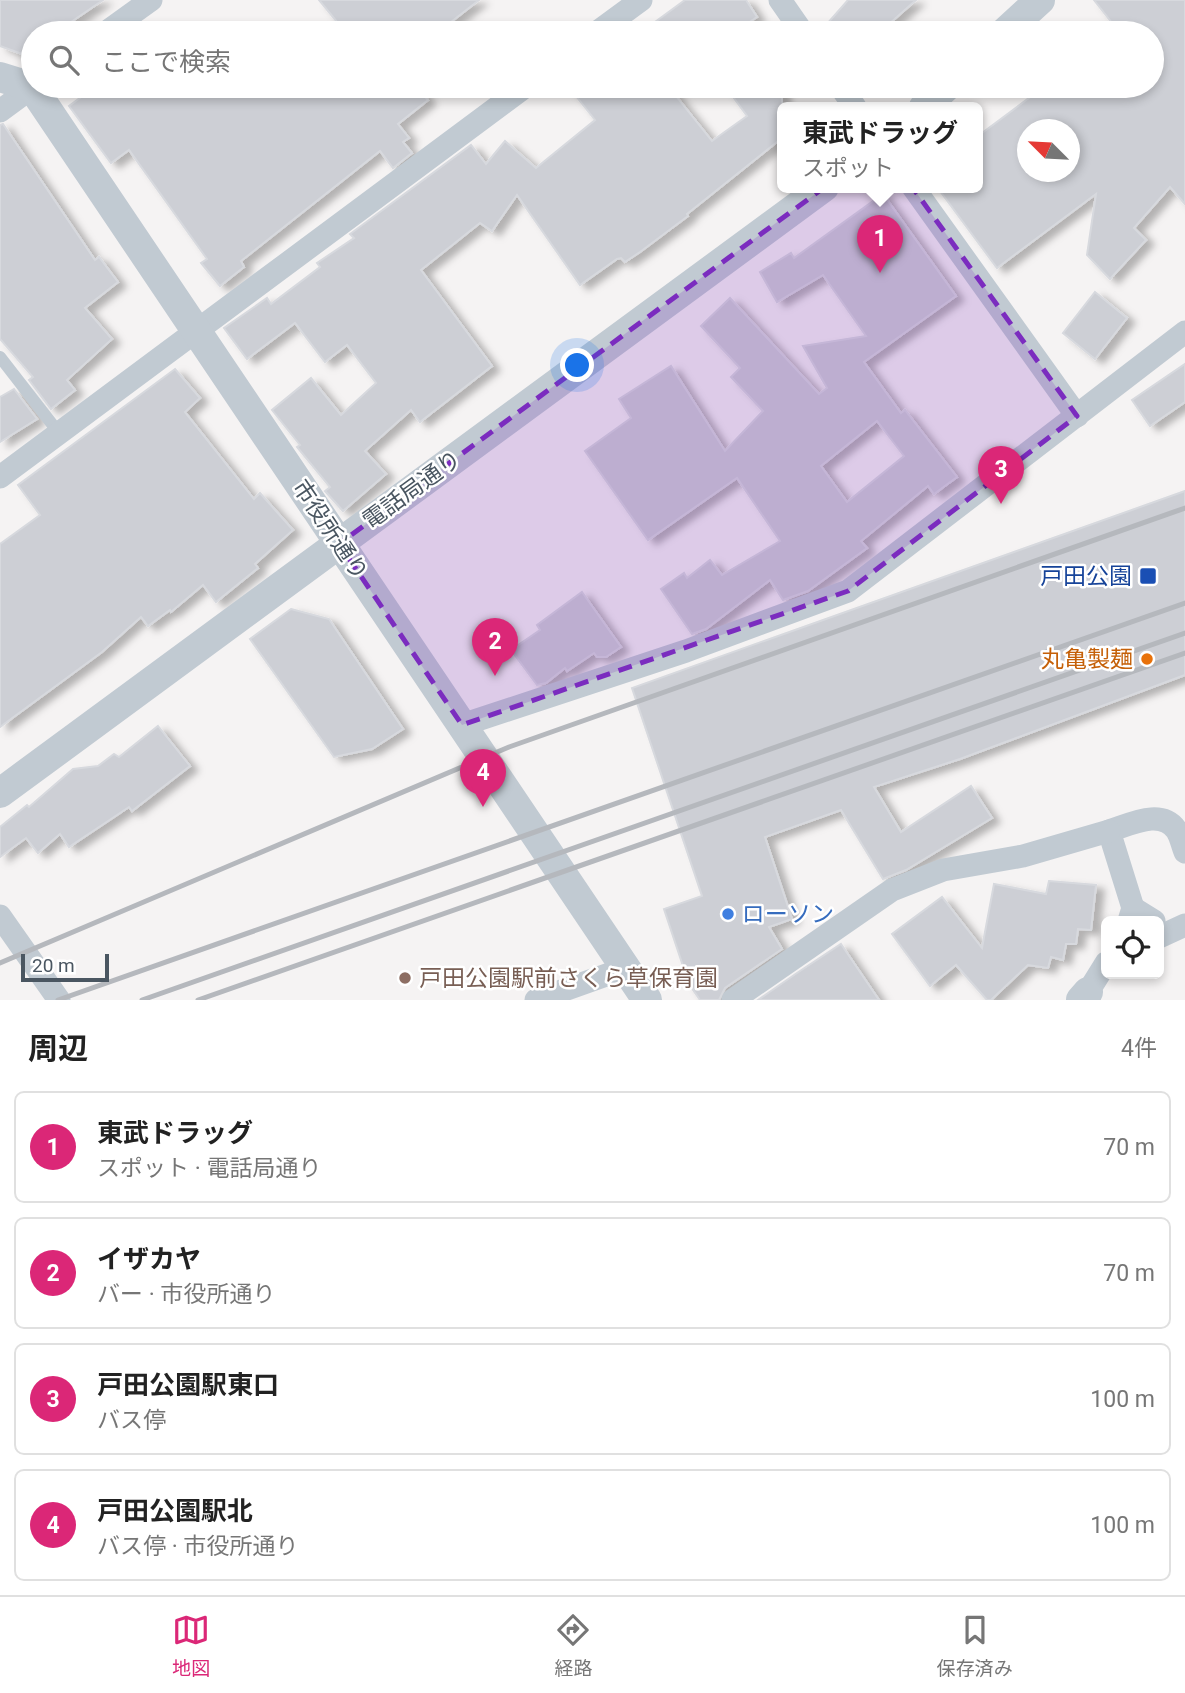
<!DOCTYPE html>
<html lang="ja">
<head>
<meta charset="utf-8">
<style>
  :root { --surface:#fff; --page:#f2f2f2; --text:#222; --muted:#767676; --line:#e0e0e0; --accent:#db2777 }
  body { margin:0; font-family:Roboto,"Noto Sans JP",sans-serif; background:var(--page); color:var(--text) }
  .controls { position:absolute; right:21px; bottom:21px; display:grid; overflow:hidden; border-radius:10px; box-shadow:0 4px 10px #0003 }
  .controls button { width:63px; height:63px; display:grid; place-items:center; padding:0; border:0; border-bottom:2px solid var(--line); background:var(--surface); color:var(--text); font:35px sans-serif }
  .compass { position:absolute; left:1017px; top:119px; width:63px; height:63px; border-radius:50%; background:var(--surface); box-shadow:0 4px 10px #0003; rotate:294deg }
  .scale { position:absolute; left:21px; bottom:18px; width:88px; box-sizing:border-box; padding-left:7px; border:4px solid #4a5661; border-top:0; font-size:19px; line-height:24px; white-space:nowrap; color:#4a5661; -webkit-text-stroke:5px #fff; paint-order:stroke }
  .you { position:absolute; left:578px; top:366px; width:24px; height:24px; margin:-18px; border:5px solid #fff; border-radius:50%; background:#1a73e8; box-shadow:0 0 0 10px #1a73e833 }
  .badge { display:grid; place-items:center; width:46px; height:46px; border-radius:50%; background:var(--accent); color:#fff; font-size:23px; font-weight:700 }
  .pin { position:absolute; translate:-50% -58px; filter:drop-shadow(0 2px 4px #0008) }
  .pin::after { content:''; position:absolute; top:37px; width:24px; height:21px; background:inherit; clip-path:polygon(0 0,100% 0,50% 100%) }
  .popup { position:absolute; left:777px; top:102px; width:206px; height:91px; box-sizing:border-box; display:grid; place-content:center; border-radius:10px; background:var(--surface); filter:drop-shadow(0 2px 5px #0005); font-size:23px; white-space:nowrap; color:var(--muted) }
  .popup b { font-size:26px; color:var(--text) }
  .popup::after { content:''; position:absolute; left:50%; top:100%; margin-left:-14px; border:14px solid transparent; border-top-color:var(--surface) }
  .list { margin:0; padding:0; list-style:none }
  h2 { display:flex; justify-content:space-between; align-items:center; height:91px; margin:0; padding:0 28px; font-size:30px }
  h2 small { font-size:23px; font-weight:400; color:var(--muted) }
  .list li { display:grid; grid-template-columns:46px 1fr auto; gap:21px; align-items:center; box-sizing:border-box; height:112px; margin:0 14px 14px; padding:0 14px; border:2px solid var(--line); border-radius:10px }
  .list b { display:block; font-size:26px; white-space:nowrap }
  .list p { margin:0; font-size:23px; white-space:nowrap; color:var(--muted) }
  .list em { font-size:23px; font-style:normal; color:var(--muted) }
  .icon { flex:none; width:38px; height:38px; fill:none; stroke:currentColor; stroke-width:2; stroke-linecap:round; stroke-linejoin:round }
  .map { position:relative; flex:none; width:1185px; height:1000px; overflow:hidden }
  .search { position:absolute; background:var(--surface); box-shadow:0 4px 10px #0003; left:21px; right:21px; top:21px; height:77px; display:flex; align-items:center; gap:18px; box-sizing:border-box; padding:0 24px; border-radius:38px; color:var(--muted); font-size:26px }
  .sheet { height:595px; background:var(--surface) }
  nav { display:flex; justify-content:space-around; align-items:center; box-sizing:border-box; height:98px; border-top:2px solid var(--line); background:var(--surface); font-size:19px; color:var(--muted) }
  nav a { display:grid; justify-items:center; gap:4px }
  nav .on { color:var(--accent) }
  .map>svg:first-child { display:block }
  .building { fill:#cdcfd5; stroke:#d7d9de; stroke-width:2; fill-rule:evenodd; filter:url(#shadow) }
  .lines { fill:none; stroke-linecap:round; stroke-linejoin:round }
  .service { stroke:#c1cad2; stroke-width:12 }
  .minor { stroke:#c1cad2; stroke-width:23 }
  .tertiary { stroke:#c1cad2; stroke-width:30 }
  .rail { stroke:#b5b8bd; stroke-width:5 }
  .marked { fill:#7b2cbf; fill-opacity:0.2; stroke:#7b2cbf; stroke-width:5; stroke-dasharray:14 9; stroke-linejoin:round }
  .transit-dot { fill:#1a4fb4; stroke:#fff; stroke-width:2.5 }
  .food-dot { fill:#e8710a; stroke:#fff; stroke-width:2.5 }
  .shop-dot { fill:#3f7fe0; stroke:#fff; stroke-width:2.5 }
  .education-dot { fill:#8d6e63; stroke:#fff; stroke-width:2.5 }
  .labels { text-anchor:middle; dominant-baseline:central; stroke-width:5; stroke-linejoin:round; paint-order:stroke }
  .street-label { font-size:23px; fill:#4a5661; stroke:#fff }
  .transit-label { font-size:23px; fill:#164399; stroke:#fff; text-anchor:end }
  .food-label { font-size:23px; fill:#c56008; stroke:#fff; text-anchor:end }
  .shop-label { font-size:23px; fill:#366cbe; stroke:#fff; text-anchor:start }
  .education-label { font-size:23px; fill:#785e54; stroke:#fff; text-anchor:start }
</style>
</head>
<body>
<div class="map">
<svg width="1185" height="1000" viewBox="0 0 1185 1000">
  <defs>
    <filter id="shadow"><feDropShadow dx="8" dy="4.5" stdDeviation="3.5" flood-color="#0004"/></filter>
  </defs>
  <rect width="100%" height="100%" fill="#f5f3f3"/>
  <g class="building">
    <polygon points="0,0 103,0 55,33 33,33 33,58 0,46"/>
    <polygon points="319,0 479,0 437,33 346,33"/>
    <polygon points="685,0 746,0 757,17 733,33 640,33"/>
    <polygon points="848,0 916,0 879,33 819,33"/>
    <path d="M1094 0H1185V204L1170 187 1134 228 1146 240 1110 279 1087 255 1096 194 997 268 937 187H978V136L1045 86H1152V33H1120ZM1027 130H1069V172H1027Z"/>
    <polygon points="96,86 416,86 428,100 398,124 409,138 403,142 412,153 393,168 380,151 241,261 244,267 220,286 201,263 207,259 129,150 111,163 69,106"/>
    <polygon points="568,86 668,86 712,141 747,116 725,86 782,86 782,138 687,214 688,216 640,252 625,262 621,258 617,259 580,285 517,195 492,231 480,223 421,270 492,366 420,422 411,410 365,451 386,474 343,511 325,491 330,487 297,447 300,445 272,410 311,378 341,415 376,383 347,345 325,362 295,323 247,359 224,328 267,298 271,304 320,267 317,263 354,238 350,234 471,145 486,164 505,141 536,168 595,120"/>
    <polygon points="3,124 95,260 99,257 118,282 85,308 112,339 67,380 75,390 51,409 29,380 33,377 0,339 0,125"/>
    <path d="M883 194 956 296 864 362 901 413 905 410 957 477 934 494 928 486 861 541 867 548 808 591 783 600 770 580 706 629 692 634 661 589 684 573 687 578 710 560 722 575 780 541 737 478 648 540 585 451 631 418 619 399 671 366 725 451 763 411 731 377 740 368 701 326 730 298 819 394 827 388 803 346 866 336 823 275 777 302 760 272 791 253 794 258ZM877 421 904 456 847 502 821 466Z"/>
    <polygon points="1095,292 1127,318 1095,359 1063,333"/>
    <polygon points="1185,364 1185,402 1150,426 1132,400"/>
    <polygon points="175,369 200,398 185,412 254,499 260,493 293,530 255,564 258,568 216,602 203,585 171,612 170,610 148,626 141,617 102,652 0,727 0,544 40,515 18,485"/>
    <polygon points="14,389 37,419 0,442 0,397"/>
    <polygon points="1185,491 1185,675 960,759 874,787 901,832 971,786 992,818 906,870 883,879 841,810 765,837 792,919 769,927 782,949 725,988 719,1000 700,1000 689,984 664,909 702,896 632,688"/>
    <polygon points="582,592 621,647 606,657 597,657 594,653 567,671 565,668 546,683 537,685 511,650 540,630 537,625"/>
    <polygon points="291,609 329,619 403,729 372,749 334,757 250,639"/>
    <polygon points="158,726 190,766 132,811 129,807 69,847 60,834 38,853 26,838 0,857 0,827 27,805 29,807 73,769 98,766 114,754 119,757"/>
    <polygon points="1049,881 1096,885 1091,930 1078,929 1076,944 1066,944 1063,960 1051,957 1048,968 1028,965 991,1000 987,1000 956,965 930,986 892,934 942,897 982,948 994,884 1046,894"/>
    <polygon points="841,944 879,1000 758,1000 797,973"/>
  </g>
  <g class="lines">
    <polyline class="service" points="0,357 59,433"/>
    <g class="minor">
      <polyline points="780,0 803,33"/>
      <polyline points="105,33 151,0"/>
      <polyline points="596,33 641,0"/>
      <polyline points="840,86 855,107"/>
      <polyline points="0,111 34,86"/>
      <polyline points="913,187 1077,416"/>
      <polyline points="0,477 526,86"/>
      <polyline points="462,725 686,651 848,591 1185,332"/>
      <polyline points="1133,908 1154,921"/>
      <polyline points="0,916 59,1000"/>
      <path d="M1129 921 1133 908 1109 831C1129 825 1162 807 1177 831 1181 837 1182 845 1185 852"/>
      <polyline points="1159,937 1185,925"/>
      <polyline points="1088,992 1106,963"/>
      <polyline points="536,1000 626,968"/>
      <polyline points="733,1000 892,890 943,870 1023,856 1109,831"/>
    </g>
    <g class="tertiary">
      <polyline points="1004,33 1040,0"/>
      <polyline points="0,77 32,87 647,1000"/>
      <polyline points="924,107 947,86"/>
      <polyline points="0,793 824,187"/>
      <polyline points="1081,1000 1088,992"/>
    </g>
    <g class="rail">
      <polyline points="0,963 509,747 1185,508"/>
      <polyline points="58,1000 1185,603"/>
      <polyline points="142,1000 1185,633"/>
      <polyline points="198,1000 1185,653"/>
    </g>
  </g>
  <path class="marked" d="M882 145 1077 416 848 591 462 725 339 544Z"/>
  <rect class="transit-dot" x="1139" y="567" width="18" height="18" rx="3.5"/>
  <circle class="food-dot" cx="1147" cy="659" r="7"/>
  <circle class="shop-dot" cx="728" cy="914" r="7"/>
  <circle class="education-dot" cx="405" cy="978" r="7"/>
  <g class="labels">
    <g class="street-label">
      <text transform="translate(412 490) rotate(-36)">電話局通り</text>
      <text transform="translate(330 530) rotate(56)">市役所通り</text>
    </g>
    <g class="transit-label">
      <text x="1132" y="576">戸田公園</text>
    </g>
    <g class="food-label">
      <text x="1133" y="659">丸亀製麺</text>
    </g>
    <g class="shop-label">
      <text x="742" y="914">ローソン</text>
    </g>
    <g class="education-label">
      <text x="419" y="978">戸田公園駅前さくら草保育園</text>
    </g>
  </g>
</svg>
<div class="controls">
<button><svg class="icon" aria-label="locate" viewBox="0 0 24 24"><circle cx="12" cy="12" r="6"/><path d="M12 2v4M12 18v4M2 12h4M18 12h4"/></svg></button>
</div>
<svg class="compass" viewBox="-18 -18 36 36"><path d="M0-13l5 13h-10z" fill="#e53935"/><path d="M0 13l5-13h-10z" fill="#767676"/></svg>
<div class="scale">20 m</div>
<div class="you"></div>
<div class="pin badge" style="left:880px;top:273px">1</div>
<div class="popup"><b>東武ドラッグ</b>スポット</div>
<div class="pin badge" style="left:495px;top:676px">2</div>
<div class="pin badge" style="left:1001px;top:504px">3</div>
<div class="pin badge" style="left:483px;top:807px">4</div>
<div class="search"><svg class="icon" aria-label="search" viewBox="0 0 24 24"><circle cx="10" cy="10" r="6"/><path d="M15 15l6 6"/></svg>ここで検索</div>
</div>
<section class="sheet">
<h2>周辺<small>4件</small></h2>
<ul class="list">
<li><span class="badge">1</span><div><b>東武ドラッグ</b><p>スポット · 電話局通り</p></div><em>70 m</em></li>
<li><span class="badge">2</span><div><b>イザカヤ</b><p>バー · 市役所通り</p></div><em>70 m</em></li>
<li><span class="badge">3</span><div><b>戸田公園駅東口</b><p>バス停</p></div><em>100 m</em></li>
<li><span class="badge">4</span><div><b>戸田公園駅北</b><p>バス停 · 市役所通り</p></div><em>100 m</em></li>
</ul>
</section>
<nav>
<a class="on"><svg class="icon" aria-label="map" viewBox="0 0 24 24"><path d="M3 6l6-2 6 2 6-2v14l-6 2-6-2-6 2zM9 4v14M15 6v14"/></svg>地図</a>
<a><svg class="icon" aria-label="directions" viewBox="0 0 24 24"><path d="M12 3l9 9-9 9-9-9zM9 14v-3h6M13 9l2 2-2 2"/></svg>経路</a>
<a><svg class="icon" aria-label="saved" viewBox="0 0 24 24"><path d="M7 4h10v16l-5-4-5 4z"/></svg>保存済み</a>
</nav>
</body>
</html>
